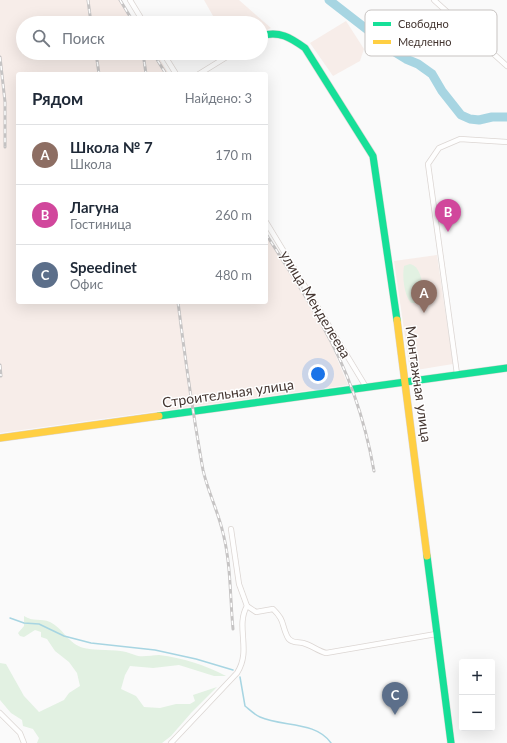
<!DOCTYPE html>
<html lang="ru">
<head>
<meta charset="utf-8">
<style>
  :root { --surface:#fff; --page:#f6f6f7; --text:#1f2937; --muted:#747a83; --line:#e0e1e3; --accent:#847b77 }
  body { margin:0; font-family:Lato,sans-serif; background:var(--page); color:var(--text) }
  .controls { position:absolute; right:12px; bottom:12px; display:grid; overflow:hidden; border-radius:4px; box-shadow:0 4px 16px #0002 }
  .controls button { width:36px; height:36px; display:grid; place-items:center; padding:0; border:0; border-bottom:1px solid var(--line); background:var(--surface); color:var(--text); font:20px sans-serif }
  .you { position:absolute; left:318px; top:374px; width:14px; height:14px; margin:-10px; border:3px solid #fff; border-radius:50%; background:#1a73e8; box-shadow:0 0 0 6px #1a73e833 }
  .badge { display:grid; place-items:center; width:26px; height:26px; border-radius:50%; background:var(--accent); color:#fff; font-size:13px; font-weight:700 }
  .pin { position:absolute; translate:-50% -33px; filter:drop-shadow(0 1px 2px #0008) }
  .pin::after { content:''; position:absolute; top:21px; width:14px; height:12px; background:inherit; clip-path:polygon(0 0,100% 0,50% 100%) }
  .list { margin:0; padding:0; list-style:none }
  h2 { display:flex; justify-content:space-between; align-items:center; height:52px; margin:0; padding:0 16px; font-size:17px }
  h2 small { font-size:13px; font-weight:400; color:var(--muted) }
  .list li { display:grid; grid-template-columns:26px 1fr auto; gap:12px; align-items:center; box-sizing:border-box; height:60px; padding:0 16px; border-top:1px solid var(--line) }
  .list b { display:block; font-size:15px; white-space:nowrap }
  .list p { margin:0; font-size:13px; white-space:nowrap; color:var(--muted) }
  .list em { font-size:13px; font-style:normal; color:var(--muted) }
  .icon { flex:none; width:22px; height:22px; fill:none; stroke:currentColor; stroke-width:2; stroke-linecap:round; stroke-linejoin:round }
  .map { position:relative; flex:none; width:507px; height:743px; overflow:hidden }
  .search { position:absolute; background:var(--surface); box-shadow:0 4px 16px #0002; left:16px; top:16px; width:252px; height:44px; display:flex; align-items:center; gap:10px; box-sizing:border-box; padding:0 14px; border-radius:22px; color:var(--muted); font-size:15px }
  .panel { position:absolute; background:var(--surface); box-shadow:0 4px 16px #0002; left:16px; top:72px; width:252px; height:232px; border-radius:4px }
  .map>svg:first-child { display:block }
  .built { fill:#f7ede9 }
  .green { fill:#e2f1e2 }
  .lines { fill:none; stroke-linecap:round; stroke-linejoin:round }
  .stream { stroke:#a7d5e2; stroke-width:1.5 }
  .river { stroke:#a7d5e2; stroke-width:9 }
  .street-casing { stroke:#dcd6d3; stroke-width:6 }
  .fast-casing { stroke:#dcd6d3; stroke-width:8 }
  .slow-casing { stroke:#dcd6d3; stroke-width:8 }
  .street { stroke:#fefefe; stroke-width:4.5 }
  .fast { stroke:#16e098; stroke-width:7 }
  .slow { stroke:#ffcf43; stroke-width:7 }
  .rail-casing { stroke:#c6c4c4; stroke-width:3 }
  .rail { stroke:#fff; stroke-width:1.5; stroke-dasharray:4.5; stroke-linecap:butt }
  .labels { text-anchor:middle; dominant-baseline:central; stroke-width:3; stroke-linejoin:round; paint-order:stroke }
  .street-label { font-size:14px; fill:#443631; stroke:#fff }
  .key { fill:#fff; stroke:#c7c3c1; stroke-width:1 }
  .key-label { font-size:11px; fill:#443631 }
</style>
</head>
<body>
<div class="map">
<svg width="507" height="743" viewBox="0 0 507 743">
  <rect width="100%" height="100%" fill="#fafafa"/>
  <g class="built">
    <polygon points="0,0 120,0 136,23 23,23 23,53 156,53 169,74 18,74 18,302 266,302 266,234 328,337 348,385 0,433"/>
    <polygon points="204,0 239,0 271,28 261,33 261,23 217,23"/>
    <polygon points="346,21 364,49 360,61 333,76 310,43"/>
    <polygon points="437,255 453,364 410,371 394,261"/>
  </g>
  <g class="green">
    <path d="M410 264C422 266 425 291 421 301L416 303H411C404 295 402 276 404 266Z"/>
    <path d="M24 616C33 622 41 618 50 622 64 629 68 644 84 648 98 651 112 649 126 652 130 653 134 655 138 656 145 657 152 655 159 655 183 658 205 665 226 676H214L179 665 153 668 130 666 125 675 121 689 136 696 144 707 160 708 176 704H190L195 701 193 695 217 687 191 713 171 736 162 743H37L39 738 33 729 23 726 22 720 11 713 0 700V663L6 664 24 696 39 712 64 700 69 693 80 686 77 673 69 662 55 651 47 639 41 637V632L35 630 24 637 20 636 18 633 24 626Z"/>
  </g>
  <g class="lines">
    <g class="stream">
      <polyline points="10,618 24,623 39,624 64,636 91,643 155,650 196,659 233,670"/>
      <path d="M240 677 245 706C250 710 255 715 260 717 282 727 316 721 331 743"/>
    </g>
    <polyline class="river" points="329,0 369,31 380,43 406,59 418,64 432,74 442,91 461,115 470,119 479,120 492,117 507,117"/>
    <g class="street-casing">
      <g id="street">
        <polyline points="130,0 144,23"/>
        <polyline points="434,0 507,66"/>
        <polyline points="163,53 176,74"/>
        <polyline points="199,74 233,53"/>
        <polyline points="266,222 366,387"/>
        <polyline points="457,374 428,164 439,148 460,139 507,142"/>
        <path d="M247 606 256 612 273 609C285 621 281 623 287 636 290 643 297 642 303 643 311 645 318 651 326 653L436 634"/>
        <polyline points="0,713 20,733 24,743"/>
        <path d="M171 743 237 673C252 650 235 627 247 606L239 584 231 529"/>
      </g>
    </g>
    <g class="fast-casing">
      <g id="fast">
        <path d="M261 36C279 30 291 38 305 48L373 156 397 320"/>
        <polyline points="159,416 507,368"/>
        <polyline points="427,556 451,743"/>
      </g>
    </g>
    <g class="slow-casing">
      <g id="slow">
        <polyline points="397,320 427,556"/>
        <polyline points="0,438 159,416"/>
      </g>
    </g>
    <use href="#street" class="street"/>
    <use href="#fast" class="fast"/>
    <use href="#slow" class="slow"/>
    <g class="rail-casing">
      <g id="rail">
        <polyline points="88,0 91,23"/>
        <polyline points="120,0 134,23"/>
        <polyline points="96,53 99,74"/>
        <polyline points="143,53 146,74"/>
        <polyline points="153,53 166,74"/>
        <polyline points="0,57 5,102 5,147"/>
        <path d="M266 234C285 264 305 294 322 325 348 370 365 420 374 471"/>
        <path d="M178 302C185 358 193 414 203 470 208 492 218 511 223 533 231 564 230 598 233 629"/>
        <polyline points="0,365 1,376"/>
      </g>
    </g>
    <use href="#rail" class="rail"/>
  </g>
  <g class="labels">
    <g class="street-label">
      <text transform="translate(316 304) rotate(59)">улица Менделеева</text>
      <text transform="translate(419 384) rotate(82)">Монтажная улица</text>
      <text transform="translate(228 393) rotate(-8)">Строительная улица</text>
    </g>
  </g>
  <rect x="365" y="10" width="132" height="46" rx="6" class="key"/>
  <rect x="373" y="22" width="18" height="4" fill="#16e098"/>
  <rect x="373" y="40" width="18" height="4" fill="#ffcf43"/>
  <g class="key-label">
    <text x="398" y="28">Свободно</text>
    <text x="398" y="46">Медленно</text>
  </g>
</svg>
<div class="controls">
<button>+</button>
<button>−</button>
</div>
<div class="you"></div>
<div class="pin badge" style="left:424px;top:313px;background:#8d6e63">A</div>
<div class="pin badge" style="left:448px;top:232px;background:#d1479c">B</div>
<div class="pin badge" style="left:395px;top:715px;background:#5c6f8a">C</div>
<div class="search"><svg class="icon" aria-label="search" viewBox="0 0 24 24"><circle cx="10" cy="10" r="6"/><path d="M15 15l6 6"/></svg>Поиск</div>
<section class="panel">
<h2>Рядом<small>Найдено: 3</small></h2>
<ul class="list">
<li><span class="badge" style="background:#8d6e63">A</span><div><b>Школа № 7</b><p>Школа</p></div><em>170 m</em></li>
<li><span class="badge" style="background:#d1479c">B</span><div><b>Лагуна</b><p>Гостиница</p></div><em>260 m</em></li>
<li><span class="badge" style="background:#5c6f8a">C</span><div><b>Speedinet</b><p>Офис</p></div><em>480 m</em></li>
</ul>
</section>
</div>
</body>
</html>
